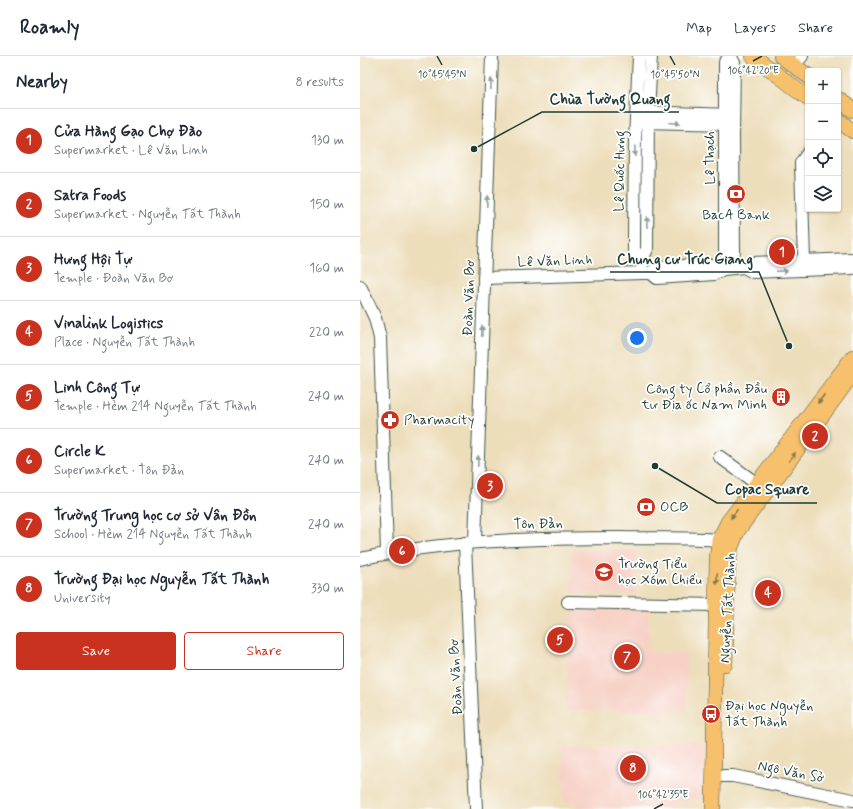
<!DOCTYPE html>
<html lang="en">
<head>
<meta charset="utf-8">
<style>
  :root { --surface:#fff; --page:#f6f6f7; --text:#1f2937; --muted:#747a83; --line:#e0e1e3; --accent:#c8321e }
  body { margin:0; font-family:Mynerve,sans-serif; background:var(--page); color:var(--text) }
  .controls { position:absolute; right:12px; top:12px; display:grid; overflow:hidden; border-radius:4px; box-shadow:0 1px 3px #0004 }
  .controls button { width:36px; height:36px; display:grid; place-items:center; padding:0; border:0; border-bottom:1px solid var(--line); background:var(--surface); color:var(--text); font:20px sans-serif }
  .you { position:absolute; left:277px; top:282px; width:14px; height:14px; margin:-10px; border:3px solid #fff; border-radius:50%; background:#1a73e8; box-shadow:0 0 0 6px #1a73e833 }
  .badge { display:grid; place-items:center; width:26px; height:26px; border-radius:50%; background:var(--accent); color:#fff; font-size:13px; font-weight:700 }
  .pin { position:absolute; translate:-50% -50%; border:2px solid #fff; box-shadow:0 1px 4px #0006 }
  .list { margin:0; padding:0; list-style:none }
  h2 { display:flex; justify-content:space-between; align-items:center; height:52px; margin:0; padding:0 16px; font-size:17px }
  h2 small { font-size:13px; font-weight:400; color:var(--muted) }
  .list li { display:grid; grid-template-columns:26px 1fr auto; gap:12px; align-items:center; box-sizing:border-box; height:64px; padding:0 16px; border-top:1px solid var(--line) }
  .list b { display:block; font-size:15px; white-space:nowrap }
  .list p { margin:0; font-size:13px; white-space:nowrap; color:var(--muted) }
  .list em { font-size:13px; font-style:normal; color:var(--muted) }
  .actions { display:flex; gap:8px; padding:12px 16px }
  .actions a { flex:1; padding:9px 0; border:1px solid var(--accent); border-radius:4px; text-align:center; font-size:14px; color:var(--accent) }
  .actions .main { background:var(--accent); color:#fff }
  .icon { flex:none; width:22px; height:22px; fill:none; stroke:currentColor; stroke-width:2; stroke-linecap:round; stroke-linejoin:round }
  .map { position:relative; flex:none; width:493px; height:753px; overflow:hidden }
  header { display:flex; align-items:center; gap:24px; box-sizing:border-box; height:56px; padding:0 20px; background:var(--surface); border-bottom:1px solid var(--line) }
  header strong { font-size:19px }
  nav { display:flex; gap:22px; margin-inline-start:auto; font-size:14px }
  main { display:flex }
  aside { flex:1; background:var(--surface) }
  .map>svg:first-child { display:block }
  .built { fill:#f7d1c6 }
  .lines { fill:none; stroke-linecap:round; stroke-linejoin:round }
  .minor-casing { stroke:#3e5548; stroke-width:14 }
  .major-casing { stroke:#3e5548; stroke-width:16 }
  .minor { stroke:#fff; stroke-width:12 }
  .major { stroke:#f7c06c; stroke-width:15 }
  .oneway { fill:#8f9e9a }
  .oneway2 { fill:#80784d }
  .ticks { fill:none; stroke:#1f3d34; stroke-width:1.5 }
  .labels { text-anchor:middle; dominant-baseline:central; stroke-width:3.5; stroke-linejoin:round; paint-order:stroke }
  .street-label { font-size:14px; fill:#1f3d34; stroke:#fff }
  .poi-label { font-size:14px; fill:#1f3d34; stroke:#fff; text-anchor:start }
  .ticks-label { font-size:10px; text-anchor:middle; fill:#1f3d34; stroke:#fff; stroke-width:3.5; stroke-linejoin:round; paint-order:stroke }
  .leader { fill:none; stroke:#1f3d34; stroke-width:1.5 }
  .callout-dot { fill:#1f3d34; stroke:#fff; stroke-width:1.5 }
  .callout-label { font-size:15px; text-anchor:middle; font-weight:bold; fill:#1f3d34; stroke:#fff; stroke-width:3.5; stroke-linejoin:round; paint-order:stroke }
</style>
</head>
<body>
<header>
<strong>Roamly</strong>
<nav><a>Map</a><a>Layers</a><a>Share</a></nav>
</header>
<main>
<aside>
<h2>Nearby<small>8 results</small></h2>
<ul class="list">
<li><span class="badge">1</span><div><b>Cửa Hàng Gạo Chợ Đào</b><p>Supermarket · Lê Văn Linh</p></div><em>130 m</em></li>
<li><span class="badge">2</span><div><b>Satra Foods</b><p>Supermarket · Nguyễn Tất Thành</p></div><em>150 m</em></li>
<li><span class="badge">3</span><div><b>Hưng Hội Tự</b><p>Temple · Đoàn Văn Bơ</p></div><em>160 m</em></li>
<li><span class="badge">4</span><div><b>Vinalink Logistics</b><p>Place · Nguyễn Tất Thành</p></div><em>220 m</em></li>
<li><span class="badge">5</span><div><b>Linh Công Tự</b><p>Temple · Hẻm 214 Nguyễn Tất Thành</p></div><em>240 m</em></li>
<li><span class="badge">6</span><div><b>Circle K</b><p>Supermarket · Tôn Đản</p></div><em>240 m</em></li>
<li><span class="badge">7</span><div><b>Trường Trung học cơ sở Vân Đồn</b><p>School · Hẻm 214 Nguyễn Tất Thành</p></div><em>240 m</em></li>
<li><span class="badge">8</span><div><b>Trường Đại học Nguyễn Tất Thành</b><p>University</p></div><em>330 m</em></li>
</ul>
<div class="actions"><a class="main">Save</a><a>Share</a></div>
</aside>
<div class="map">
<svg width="493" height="753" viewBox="0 0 493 753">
  <rect width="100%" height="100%" fill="#fff"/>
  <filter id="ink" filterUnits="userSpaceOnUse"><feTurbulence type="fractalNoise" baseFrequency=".025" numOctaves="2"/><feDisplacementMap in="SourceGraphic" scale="8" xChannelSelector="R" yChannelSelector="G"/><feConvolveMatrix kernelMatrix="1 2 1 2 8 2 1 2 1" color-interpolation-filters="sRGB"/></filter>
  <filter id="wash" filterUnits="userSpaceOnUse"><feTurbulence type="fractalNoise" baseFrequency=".012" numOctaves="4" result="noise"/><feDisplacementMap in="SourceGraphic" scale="16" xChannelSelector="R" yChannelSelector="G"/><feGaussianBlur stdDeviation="0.9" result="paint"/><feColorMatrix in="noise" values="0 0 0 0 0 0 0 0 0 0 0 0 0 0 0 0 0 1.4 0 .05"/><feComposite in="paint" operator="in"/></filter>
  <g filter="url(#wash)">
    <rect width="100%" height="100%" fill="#eddebb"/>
    <g class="built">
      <polygon points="212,493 277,495 276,538 211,537"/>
      <polygon points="211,552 288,554 289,596 326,597 327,655 206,654 209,569"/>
      <polygon points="344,689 344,745 312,745 312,753 216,753 216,747 203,746 202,691"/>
    </g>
  </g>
  <g filter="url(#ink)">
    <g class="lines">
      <g class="minor-casing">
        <g id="minor">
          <polyline points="279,0 275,83 274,180 274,195 282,204"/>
          <polyline points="434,10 442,0"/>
          <polyline points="280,56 372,59"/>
          <polyline points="281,66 373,68"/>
          <polyline points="369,205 374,196 373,79 374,7 371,1"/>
          <polyline points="444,205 441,107 448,97"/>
          <polyline points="384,211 393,216 493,212"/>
          <polyline points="369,212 369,205 365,196 365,6 371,0"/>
          <polyline points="282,217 282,204 287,193 288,57 291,0"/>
          <polyline points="291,217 297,211 353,209 363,213 384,211 393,207 493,203"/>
          <polyline points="124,222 282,217 291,217 297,222 354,218 363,213"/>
          <polyline points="0,230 15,262 20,282 27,496"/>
          <polyline points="360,401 397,428"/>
          <polyline points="115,486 132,0"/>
          <polyline points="105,487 116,753"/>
          <path d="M0 503C86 484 174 482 262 482 294 483 327 481 359 484"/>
          <polyline points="208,546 356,549"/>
          <polyline points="363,720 373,720 493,744"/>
        </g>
      </g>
      <g class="major-casing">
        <g id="major">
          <polyline points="393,0 448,42"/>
          <polyline points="421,0 448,20"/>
          <polyline points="478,43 493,54"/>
          <polyline points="478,64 493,75"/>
          <polyline points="365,608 368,507 371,491 378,474 491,320"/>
          <polyline points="353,753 357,504 359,484 368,466 493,301"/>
        </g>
      </g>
      <use href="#minor" class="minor"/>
      <use href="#major" class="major"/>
    </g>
    <defs><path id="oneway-solid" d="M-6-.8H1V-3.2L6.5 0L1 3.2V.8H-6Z"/></defs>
    <g class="oneway">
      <use href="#oneway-solid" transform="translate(131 28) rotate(-88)"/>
      <use href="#oneway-solid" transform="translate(315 67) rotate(2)"/>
      <use href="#oneway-solid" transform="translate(275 95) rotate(90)"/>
      <use href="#oneway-solid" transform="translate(127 145) rotate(-88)"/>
      <use href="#oneway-solid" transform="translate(287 166) rotate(-90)"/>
      <use href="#oneway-solid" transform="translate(422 215) rotate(-2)"/>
      <use href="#oneway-solid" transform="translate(122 275) rotate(-88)"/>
      <use href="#oneway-solid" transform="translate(118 405) rotate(-88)"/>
    </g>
    <g class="oneway2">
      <use href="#oneway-solid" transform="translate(461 343) rotate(127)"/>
      <use href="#oneway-solid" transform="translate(432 401) rotate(-54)"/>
      <use href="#oneway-solid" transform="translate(374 458) rotate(127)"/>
      <use href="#oneway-solid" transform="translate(357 523) rotate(91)"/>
    </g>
  </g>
  <path class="ticks" d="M77 0 82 9M310 0 315 9M393 5 402 0M294 753 303 748"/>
  <defs>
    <g id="bank-disc" transform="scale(1)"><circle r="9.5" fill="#c8321e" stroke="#fff"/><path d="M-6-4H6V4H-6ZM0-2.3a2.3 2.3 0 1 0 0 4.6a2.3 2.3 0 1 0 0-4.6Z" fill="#fff"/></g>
    <g id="building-disc" transform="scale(1)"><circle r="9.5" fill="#c8321e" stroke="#fff"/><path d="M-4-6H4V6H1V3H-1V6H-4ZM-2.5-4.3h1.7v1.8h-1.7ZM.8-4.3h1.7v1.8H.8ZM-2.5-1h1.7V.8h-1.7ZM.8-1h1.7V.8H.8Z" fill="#fff"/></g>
    <g id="pharmacy-disc" transform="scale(1)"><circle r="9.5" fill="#c8321e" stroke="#fff"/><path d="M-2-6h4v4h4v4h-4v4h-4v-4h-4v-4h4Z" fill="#fff"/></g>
    <g id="school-disc" transform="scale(1)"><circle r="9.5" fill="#c8321e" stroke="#fff"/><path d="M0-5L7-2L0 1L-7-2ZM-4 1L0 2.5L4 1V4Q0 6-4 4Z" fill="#fff"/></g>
    <g id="bus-disc" transform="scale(1)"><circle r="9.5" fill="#c8321e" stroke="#fff"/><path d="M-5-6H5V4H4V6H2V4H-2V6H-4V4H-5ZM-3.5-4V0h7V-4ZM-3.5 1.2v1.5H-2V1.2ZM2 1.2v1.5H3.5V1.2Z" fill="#fff"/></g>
  </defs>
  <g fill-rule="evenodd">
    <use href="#bank-disc" x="376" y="138"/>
    <use href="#building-disc" x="421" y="341"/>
    <use href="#pharmacy-disc" x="30" y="364"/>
    <use href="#bank-disc" x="286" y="451"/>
    <use href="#school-disc" x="244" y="516"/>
    <use href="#bus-disc" x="351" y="658"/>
  </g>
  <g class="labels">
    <g class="street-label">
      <text transform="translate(350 102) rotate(-90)">Lê Thạch</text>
      <text transform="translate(260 115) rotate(-89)">Lê Quốc Hưng</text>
      <text transform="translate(195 205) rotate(-2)">Lê Văn Linh</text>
      <text transform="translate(109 242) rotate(-88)">Đoàn Văn Bơ</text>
      <text transform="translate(178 468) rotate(-1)">Tôn Đản</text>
      <text transform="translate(368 552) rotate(-87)">Nguyễn Tất Thành</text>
      <text transform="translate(96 621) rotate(-93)">Đoàn Văn Bơ</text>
      <text transform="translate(431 716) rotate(11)">Ngô Văn Sở</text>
    </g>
    <g class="poi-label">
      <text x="376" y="159" text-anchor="middle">BacA Bank</text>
      <text x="407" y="333" text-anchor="end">Công ty Cổ phần Đầu<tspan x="407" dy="16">tư Địa ốc Nam Minh</tspan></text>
      <text x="44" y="364">Pharmacity</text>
      <text x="300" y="451">OCB</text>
      <text x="258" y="508">Trường Tiểu<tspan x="258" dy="16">học Xóm Chiếu</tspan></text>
      <text x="365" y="650">Đại học Nguyễn<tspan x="365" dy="16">Tất Thành</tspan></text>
    </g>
  </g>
  <g class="ticks-label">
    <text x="393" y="18">106°42'20"E</text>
    <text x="82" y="22">10°45'45"N</text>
    <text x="315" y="22">10°45'50"N</text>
    <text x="303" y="742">106°42'35"E</text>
  </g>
  <path class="leader" d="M114 93L182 56H319M429 290L399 216H250M295 410L357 447H457"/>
  <g class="callout-dot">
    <circle cx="114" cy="93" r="4"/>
    <circle cx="429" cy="290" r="4"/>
    <circle cx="295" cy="410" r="4"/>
  </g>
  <g class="callout-label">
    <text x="250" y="48">Chùa Tường Quang</text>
    <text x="325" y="208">Chung cư Trúc Giang</text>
    <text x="407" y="438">Copac Square</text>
  </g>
</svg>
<div class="controls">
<button>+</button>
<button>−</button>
<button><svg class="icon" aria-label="locate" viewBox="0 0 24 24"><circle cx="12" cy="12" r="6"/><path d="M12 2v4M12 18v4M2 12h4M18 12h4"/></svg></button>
<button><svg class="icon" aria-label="layers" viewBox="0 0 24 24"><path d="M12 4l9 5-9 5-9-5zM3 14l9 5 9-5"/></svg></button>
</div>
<div class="you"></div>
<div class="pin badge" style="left:422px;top:196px">1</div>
<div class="pin badge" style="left:455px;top:380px">2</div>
<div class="pin badge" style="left:130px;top:430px">3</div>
<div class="pin badge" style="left:408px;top:537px">4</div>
<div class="pin badge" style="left:200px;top:584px">5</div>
<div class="pin badge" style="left:42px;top:495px">6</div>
<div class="pin badge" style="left:267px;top:601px">7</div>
<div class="pin badge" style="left:273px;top:712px">8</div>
</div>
</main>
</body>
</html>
